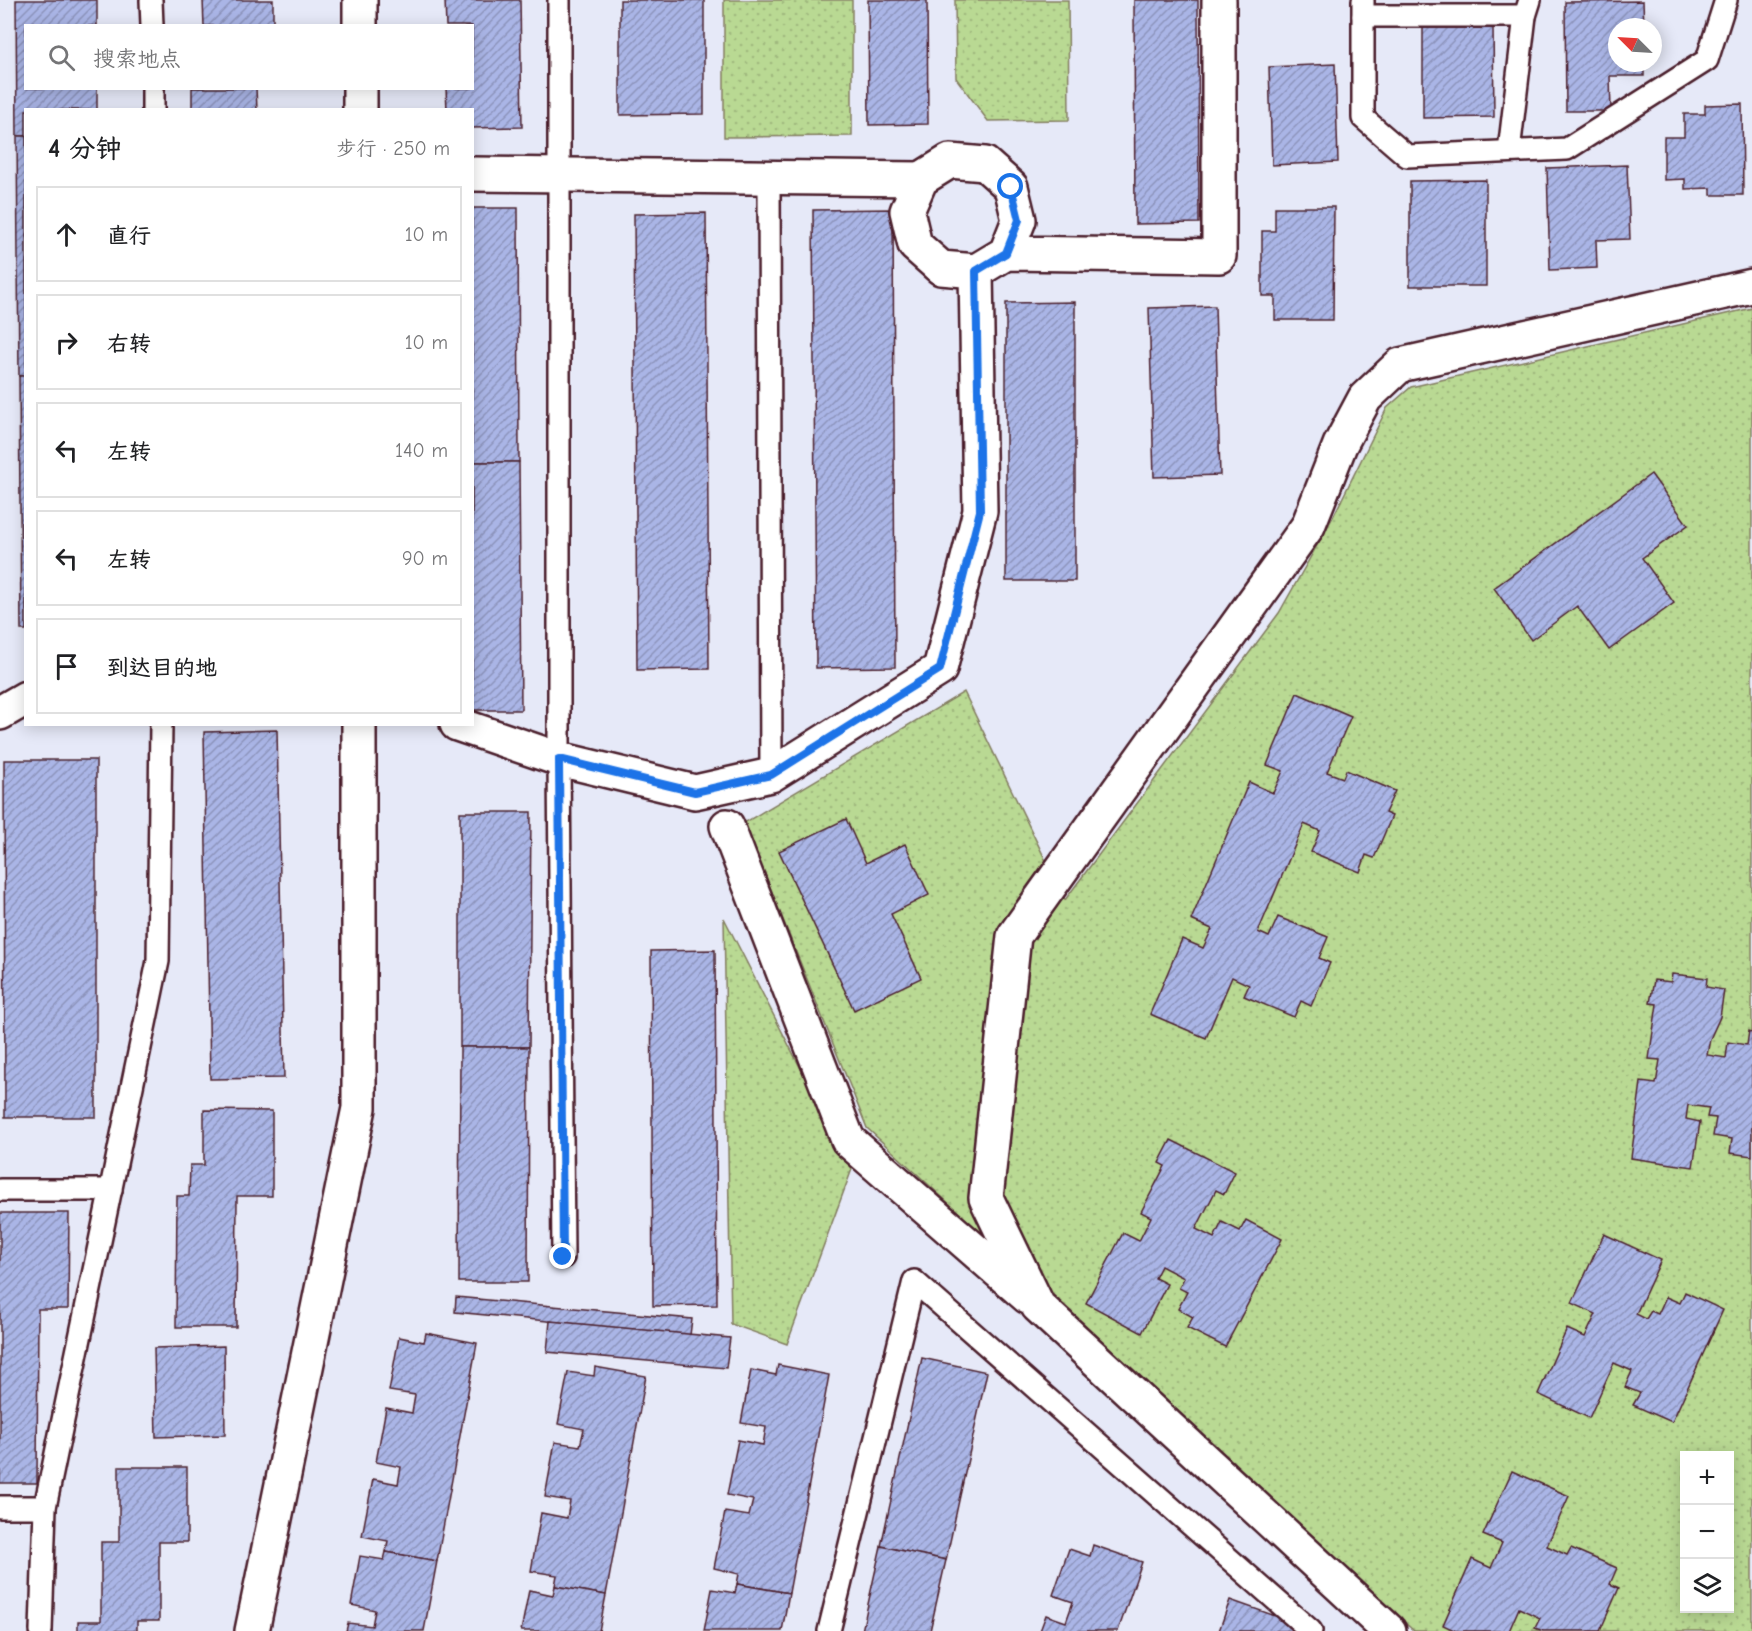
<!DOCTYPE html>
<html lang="zh">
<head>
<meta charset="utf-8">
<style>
  :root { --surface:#fff; --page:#f6f6f6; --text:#202124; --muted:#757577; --line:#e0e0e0 }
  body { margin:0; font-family:"Comic Neue","LXGW WenKai TC",sans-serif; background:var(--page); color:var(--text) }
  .controls { position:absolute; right:18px; bottom:18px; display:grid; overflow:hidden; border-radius:0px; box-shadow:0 3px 15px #0003 }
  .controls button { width:54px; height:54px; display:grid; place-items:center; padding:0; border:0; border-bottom:2px solid var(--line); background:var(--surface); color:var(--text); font:30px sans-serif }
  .compass { position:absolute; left:1608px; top:18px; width:54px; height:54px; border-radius:50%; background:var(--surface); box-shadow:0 3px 15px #0003; rotate:294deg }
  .stop { position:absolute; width:18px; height:18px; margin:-14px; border:4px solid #1a73e8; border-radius:50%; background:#fff }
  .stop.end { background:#1a73e8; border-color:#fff; box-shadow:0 2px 6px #0008 }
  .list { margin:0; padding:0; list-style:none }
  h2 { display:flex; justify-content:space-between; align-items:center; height:78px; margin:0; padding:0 24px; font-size:26px }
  h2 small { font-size:20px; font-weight:400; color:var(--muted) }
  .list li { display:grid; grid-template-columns:39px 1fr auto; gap:18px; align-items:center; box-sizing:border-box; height:96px; margin:0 12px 12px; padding:0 12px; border:2px solid var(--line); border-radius:0px }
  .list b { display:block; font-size:22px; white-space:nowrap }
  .list em { font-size:20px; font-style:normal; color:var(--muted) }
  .icon { flex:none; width:33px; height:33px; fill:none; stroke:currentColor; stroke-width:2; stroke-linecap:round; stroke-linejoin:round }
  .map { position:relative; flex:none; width:1752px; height:1631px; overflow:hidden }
  .search { position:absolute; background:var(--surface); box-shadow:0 3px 15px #0003; left:24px; top:24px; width:450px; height:66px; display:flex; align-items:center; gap:15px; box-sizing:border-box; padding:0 21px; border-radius:0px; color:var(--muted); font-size:22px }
  .panel { position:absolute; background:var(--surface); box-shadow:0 3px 15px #0003; left:24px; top:108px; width:450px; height:618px; border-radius:0px }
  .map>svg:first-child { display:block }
  .grass { fill:url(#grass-dots); stroke:#827c5f; stroke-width:1.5; fill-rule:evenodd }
  .building { fill:url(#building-hatch); stroke:#4a1f2b; stroke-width:1.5 }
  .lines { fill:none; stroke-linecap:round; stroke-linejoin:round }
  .service-casing { stroke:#4a1f2b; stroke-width:26 }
  .minor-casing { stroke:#4a1f2b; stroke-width:38 }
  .service { stroke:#fff; stroke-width:21 }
  .minor { stroke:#fff; stroke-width:33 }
  .route { stroke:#1a73e8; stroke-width:8 }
</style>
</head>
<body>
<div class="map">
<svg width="1752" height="1631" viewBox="0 0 1752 1631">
  <defs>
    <pattern id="grass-dots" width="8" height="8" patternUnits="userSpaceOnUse" patternTransform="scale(1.5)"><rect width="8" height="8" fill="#b9d993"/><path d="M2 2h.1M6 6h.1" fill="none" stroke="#a1ba7f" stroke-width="1.8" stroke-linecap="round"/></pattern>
    <pattern id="building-hatch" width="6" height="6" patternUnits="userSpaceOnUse" patternTransform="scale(1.5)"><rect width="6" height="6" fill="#aab5e6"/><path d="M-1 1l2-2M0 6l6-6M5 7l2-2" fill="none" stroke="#8c93bb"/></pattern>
  </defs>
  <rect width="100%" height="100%" fill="#e6e9f8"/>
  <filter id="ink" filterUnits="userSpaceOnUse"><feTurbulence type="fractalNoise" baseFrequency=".0167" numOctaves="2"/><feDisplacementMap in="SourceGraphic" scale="12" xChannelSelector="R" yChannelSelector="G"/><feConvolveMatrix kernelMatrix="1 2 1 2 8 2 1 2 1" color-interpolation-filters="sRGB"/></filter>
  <g filter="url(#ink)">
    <g class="grass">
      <polygon points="724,0 852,0 852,136 724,137"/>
      <polygon points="955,0 1068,0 1069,120 988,121 956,78"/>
      <path d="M1752 308V1631H1414L867 1128 744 823 964 692 1065 900 1279 613 1333 517 1387 408 1411 387ZM1684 1456H1730V1608H1684Z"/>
      <polygon points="724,918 852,1169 787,1344 731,1324"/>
    </g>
    <g class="building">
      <polygon points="16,0 97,0 97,26 26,26 26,88 97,88 97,110 26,110 26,136 17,136"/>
      <polygon points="203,0 273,0 273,26 204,26"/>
      <polygon points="445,0 520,0 522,127 472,128 472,110 447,110 446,88 472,88 472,26 446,26"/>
      <polygon points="620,0 704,0 704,114 620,115"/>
      <polygon points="868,0 927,0 928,124 869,125"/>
      <polygon points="1134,0 1198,0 1199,223 1135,224"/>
      <polygon points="1643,1 1644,27 1617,27 1617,63 1644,63 1644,76 1610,76 1611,111 1566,111 1565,2"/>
      <polygon points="1423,27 1493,27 1494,117 1423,118"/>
      <polygon points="1335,64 1338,162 1272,165 1269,67"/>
      <polygon points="192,88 256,88 257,110 192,110"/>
      <polygon points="1742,104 1743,195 1711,195 1711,188 1685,189 1685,179 1664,180 1664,137 1684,137 1684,114 1705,114 1705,105"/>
      <polygon points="17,136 26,136 26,376 19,376"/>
      <polygon points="1627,165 1630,239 1596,240 1597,268 1550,270 1547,168"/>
      <polygon points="1486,180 1486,286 1410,286 1410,181"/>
      <polygon points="1275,207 1334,207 1333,320 1275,320 1275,296 1262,296 1262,231 1275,231"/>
      <polygon points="472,208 518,208 519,462 472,462"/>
      <polygon points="893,209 895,667 816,668 813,210"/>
      <polygon points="706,213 709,669 637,670 634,214"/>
      <polygon points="1075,302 1075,581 1006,581 1006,303"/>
      <polygon points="1215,306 1220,475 1154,477 1149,308"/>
      <polygon points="19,376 26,376 26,630 21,630"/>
      <polygon points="472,462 519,462 521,710 472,710"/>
      <polygon points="1651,474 1688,525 1642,558 1674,603 1609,650 1577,606 1531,640 1494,588"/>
      <polygon points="1297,693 1351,716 1327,772 1343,778 1346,770 1395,791 1385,813 1392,816 1374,858 1366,855 1360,872 1311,852 1320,831 1304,824 1258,932 1269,937 1278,917 1328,937 1319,958 1330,963 1311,1006 1301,1001 1294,1017 1244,996 1249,985 1232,977 1206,1038 1150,1014 1182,939 1203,948 1212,929 1191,920 1249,782 1273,793 1283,771 1267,765"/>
      <polygon points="277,730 284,1078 210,1079 204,732"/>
      <polygon points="4,760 96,760 96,1117 5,1117"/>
      <polygon points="460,812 531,812 529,1047 460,1047"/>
      <polygon points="846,819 866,863 905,844 929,895 891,914 921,978 854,1010 779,851"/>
      <polygon points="715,950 717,1305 653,1306 651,951"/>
      <polygon points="1672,974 1707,978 1706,987 1724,990 1720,1017 1710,1039 1707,1055 1726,1058 1728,1042 1747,1045 1749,1031 1752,1032 1752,1156 1730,1153 1732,1139 1713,1136 1716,1118 1707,1117 1709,1108 1688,1105 1686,1119 1700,1122 1693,1167 1631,1158 1641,1082 1656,1084 1660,1060 1649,1059 1657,1004 1650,1003 1654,980 1671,982"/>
      <polygon points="460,1047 529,1047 528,1282 459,1282"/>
      <polygon points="204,1110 272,1111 272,1196 237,1196 236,1327 176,1327 177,1196 189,1196 190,1165 204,1165"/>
      <polygon points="1171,1140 1235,1172 1224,1194 1216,1190 1196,1229 1214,1238 1222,1222 1240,1231 1246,1220 1282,1239 1225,1347 1187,1328 1193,1317 1178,1309 1187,1292 1179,1288 1184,1278 1161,1266 1155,1278 1167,1284 1142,1333 1086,1303 1123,1233 1139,1241 1151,1217 1141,1212 1165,1166 1159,1163"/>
      <polygon points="0,1213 69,1213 68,1309 38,1309 37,1483 0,1483"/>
      <polygon points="1604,1234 1661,1260 1636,1314 1646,1319 1651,1311 1658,1314 1666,1297 1680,1303 1685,1292 1723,1310 1672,1422 1633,1405 1640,1393 1625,1387 1632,1371 1614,1363 1589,1418 1538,1394 1567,1329 1585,1337 1596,1314 1572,1303"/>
      <polygon points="456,1297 692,1319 690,1335 455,1312"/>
      <polygon points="550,1321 730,1338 726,1368 547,1352"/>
      <polygon points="426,1333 477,1343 437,1561 386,1552 388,1541 362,1536 373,1479 398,1484 401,1467 376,1462 386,1408 412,1413 415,1395 389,1391 399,1337 424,1342"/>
      <polygon points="224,1346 225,1435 156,1437 154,1348"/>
      <polygon points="922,1358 987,1372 946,1560 881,1546"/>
      <polygon points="778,1365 829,1375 789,1593 737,1584 739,1574 714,1568 725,1512 749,1516 753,1500 727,1495 738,1440 763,1445 766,1427 741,1423 751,1370 776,1375"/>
      <polygon points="595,1367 646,1376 606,1595 555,1586 557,1575 531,1571 541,1513 567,1518 570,1501 545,1497 555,1442 580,1446 584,1429 558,1424 568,1372 594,1376"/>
      <polygon points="119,1467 187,1467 187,1542 159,1542 159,1621 137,1621 137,1631 78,1631 78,1621 101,1621 101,1542 119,1542"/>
      <polygon points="1512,1471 1569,1496 1547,1546 1567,1555 1571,1548 1617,1568 1610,1584 1619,1588 1600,1631 1543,1631 1535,1628 1540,1618 1519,1608 1509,1631 1456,1631 1443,1625 1472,1559 1491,1568 1502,1543 1483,1535"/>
      <polygon points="1093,1545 1142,1562 1118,1631 1040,1631 1046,1615 1066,1622 1073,1602 1053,1595 1069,1549 1090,1556"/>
      <polygon points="881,1546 946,1560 930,1631 862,1631"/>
      <polygon points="386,1552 437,1561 424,1631 346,1631 348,1623 372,1626 375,1610 351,1605 360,1556 384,1560"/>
      <polygon points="737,1584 789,1593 782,1631 704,1631 712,1589 735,1593"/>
      <polygon points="555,1586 606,1595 599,1631 521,1631 529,1590 553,1595"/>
      <polygon points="1230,1600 1298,1624 1295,1631 1219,1631"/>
    </g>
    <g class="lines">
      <g class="service-casing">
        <g id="service">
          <polyline points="151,0 152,26"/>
          <polyline points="559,0 559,759 563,1257"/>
          <polyline points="1363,0 1363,118 1407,156 1567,149 1707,60 1726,0"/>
          <polyline points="1363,16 1525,16"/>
          <polyline points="153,88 153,110"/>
          <polyline points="1509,151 1525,16 1530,0"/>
          <polyline points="769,178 771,775"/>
          <polyline points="0,1190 111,1190"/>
          <polyline points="0,1507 45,1507"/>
          <polyline points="41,1631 45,1507 158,961 161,724"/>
          <polyline points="829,1631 914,1281 1311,1631"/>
        </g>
      </g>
      <g class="minor-casing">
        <g id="minor">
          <polyline points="360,26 360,0"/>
          <polyline points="360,110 360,88"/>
          <polyline points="472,174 921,179"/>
          <polyline points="1006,253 1019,220 1011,187 985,164 950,161 921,179 907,211 915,245 941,268 976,271 1006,253 1219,256 1219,0"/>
          <polyline points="0,713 26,698"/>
          <polyline points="457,724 559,759 695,792 771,775 940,669 980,511 976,271"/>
          <polyline points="727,826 848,1140 1028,1297"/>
          <polyline points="252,1631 359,1108 359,724"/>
          <polyline points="1389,1631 1038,1306 986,1198 1014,936 1308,526 1340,445 1365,398 1400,365 1752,286"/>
        </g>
      </g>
      <use href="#service" class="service"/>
      <use href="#minor" class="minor"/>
    </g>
  </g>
  <g class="lines" filter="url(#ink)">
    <polyline class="route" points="563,1257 559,759 695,792 771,775 940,669 980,511 976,271 1006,253 1019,220 1011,187"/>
  </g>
</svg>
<div class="controls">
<button>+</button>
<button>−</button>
<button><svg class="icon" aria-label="layers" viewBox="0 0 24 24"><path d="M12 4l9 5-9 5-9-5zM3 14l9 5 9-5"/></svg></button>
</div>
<svg class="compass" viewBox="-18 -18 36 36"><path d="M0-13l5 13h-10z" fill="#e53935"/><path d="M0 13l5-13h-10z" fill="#757577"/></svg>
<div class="stop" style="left:1011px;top:187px"></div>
<div class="stop end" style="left:563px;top:1257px"></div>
<div class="search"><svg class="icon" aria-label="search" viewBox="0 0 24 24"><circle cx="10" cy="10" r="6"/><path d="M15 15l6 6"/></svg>搜索地点</div>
<section class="panel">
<h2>4 分钟<small>步行 · 250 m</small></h2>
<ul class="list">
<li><svg class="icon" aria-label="ahead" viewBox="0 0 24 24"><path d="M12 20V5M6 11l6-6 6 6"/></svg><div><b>直行</b></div><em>10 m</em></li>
<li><svg class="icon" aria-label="right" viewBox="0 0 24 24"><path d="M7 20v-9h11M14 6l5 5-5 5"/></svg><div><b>右转</b></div><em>10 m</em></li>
<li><svg class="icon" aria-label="left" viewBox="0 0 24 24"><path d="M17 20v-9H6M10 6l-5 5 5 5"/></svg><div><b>左转</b></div><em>140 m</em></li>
<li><svg class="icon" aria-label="left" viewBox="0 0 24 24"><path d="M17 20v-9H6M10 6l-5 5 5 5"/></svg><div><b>左转</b></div><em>90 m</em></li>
<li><svg class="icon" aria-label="arrive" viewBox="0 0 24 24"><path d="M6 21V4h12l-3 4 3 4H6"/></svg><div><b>到达目的地</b></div></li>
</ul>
</section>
</div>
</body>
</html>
